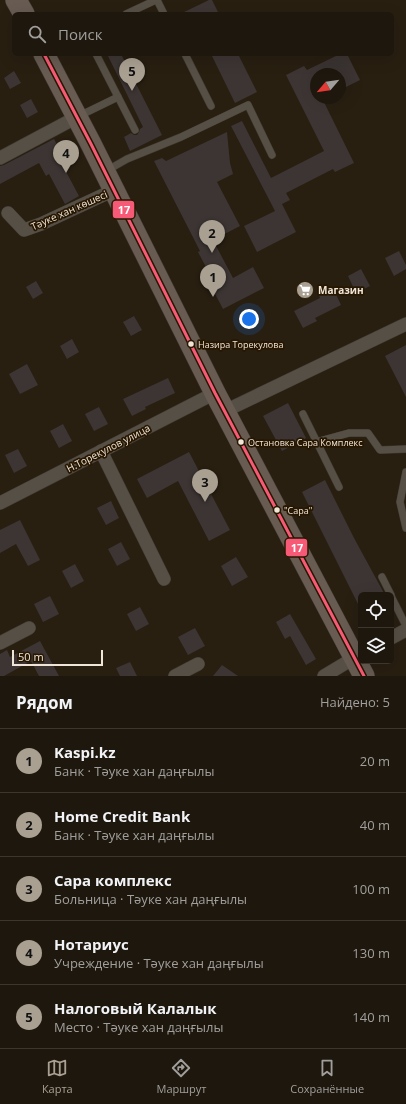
<!DOCTYPE html>
<html lang="ru">
<head>
<meta charset="utf-8">
<style>
  :root { --surface:#1e170d; --page:#262016; --text:#f1f3f6; --muted:#a19f9d; --line:#3c362e; --accent:#aaa092 }
  body { margin:0; font-family:"Open Sans",sans-serif; background:var(--page); color:var(--text) }
  .controls { position:absolute; right:12px; bottom:12px; display:grid; overflow:hidden; border-radius:6px; box-shadow:0 4px 16px #0002 }
  .controls button { width:36px; height:36px; display:grid; place-items:center; padding:0; border:0; border-bottom:1px solid var(--line); background:var(--surface); color:var(--text); font:20px sans-serif }
  .compass { position:absolute; left:310px; top:68px; width:36px; height:36px; border-radius:50%; background:var(--surface); box-shadow:0 4px 16px #0002; rotate:241deg }
  .scale { position:absolute; left:12px; bottom:10px; width:91px; box-sizing:border-box; padding-left:4px; border:2px solid #f0e5d7; border-top:0; font-size:11px; line-height:14px; white-space:nowrap; color:#f0e5d7; -webkit-text-stroke:3px #271701; paint-order:stroke }
  .you { position:absolute; left:249px; top:319px; width:14px; height:14px; margin:-10px; border:3px solid #fff; border-radius:50%; background:#1a73e8; box-shadow:0 0 0 6px #1a73e833 }
  .badge { display:grid; place-items:center; width:26px; height:26px; border-radius:50%; background:var(--accent); color:#111; font-size:13px; font-weight:700 }
  .pin { position:absolute; translate:-50% -33px; filter:drop-shadow(0 1px 2px #0008) }
  .pin::after { content:''; position:absolute; top:21px; width:14px; height:12px; background:inherit; clip-path:polygon(0 0,100% 0,50% 100%) }
  .list { margin:0; padding:0; list-style:none }
  h2 { display:flex; justify-content:space-between; align-items:center; height:52px; margin:0; padding:0 16px; font-size:17px }
  h2 small { font-size:13px; font-weight:400; color:var(--muted) }
  .list li { display:grid; grid-template-columns:26px 1fr auto; gap:12px; align-items:center; box-sizing:border-box; height:64px; padding:0 16px; border-top:1px solid var(--line) }
  .list b { display:block; font-size:15px; white-space:nowrap }
  .list p { margin:0; font-size:13px; white-space:nowrap; color:var(--muted) }
  .list em { font-size:13px; font-style:normal; color:var(--muted) }
  .icon { flex:none; width:22px; height:22px; fill:none; stroke:currentColor; stroke-width:2; stroke-linecap:round; stroke-linejoin:round }
  .map { position:relative; flex:none; width:406px; height:676px; overflow:hidden }
  .search { position:absolute; background:var(--surface); box-shadow:0 4px 16px #0002; left:12px; right:12px; top:12px; height:44px; display:flex; align-items:center; gap:10px; box-sizing:border-box; padding:0 14px; border-radius:6px; color:var(--muted); font-size:15px }
  .sheet { height:372px; background:var(--surface) }
  nav { display:flex; justify-content:space-around; align-items:center; box-sizing:border-box; height:56px; border-top:1px solid var(--line); background:var(--surface); font-size:11px; color:var(--muted) }
  nav a { display:grid; justify-items:center; gap:2px }
  nav .on { color:var(--accent) }
  .map>svg:first-child { display:block }
  .building { fill:#3c3533 }
  .lines { fill:none; stroke-linecap:round; stroke-linejoin:round }
  .service-casing { stroke:#413a31; stroke-width:8 }
  .minor-casing { stroke:#413a31; stroke-width:14 }
  .primary-casing { stroke:#413a31; stroke-width:22 }
  .service { stroke:#554f45; stroke-width:7 }
  .minor { stroke:#554f45; stroke-width:13 }
  .primary { stroke:#675b52; stroke-width:21 }
  .bus-1-casing { stroke:#271701; stroke-width:6 }
  .bus-1 { stroke:#f75a77; stroke-width:3 }
  .bus-dot { fill:#f0e5d7; stroke:#271701; stroke-width:1.5 }
  .labels { text-anchor:middle; dominant-baseline:central; stroke-width:3.5; stroke-linejoin:round; paint-order:stroke }
  .bus-label { font-size:9px; fill:#f0e5d7; stroke:#271701; text-anchor:start }
  .street-label { font-size:10px; fill:#f0e5d7; stroke:#271701 }
  .poi-label { font-size:10px; font-weight:bold; fill:#f0e5d7; stroke:#271701; text-anchor:start }
  .line-badge { stroke:#271701; stroke-width:1.5 }
  .badge-label { font-size:11px; text-anchor:middle; font-weight:bold; fill:#fff }
</style>
</head>
<body>
<div class="map">
<svg width="406" height="676" viewBox="0 0 406 676">
  <rect width="100%" height="100%" fill="#281f11"/>
  <g class="building">
    <polygon points="209,0 212,0 219,14 180,14"/>
    <polygon points="107,54 121,54 162,135 130,151 124,137 131,133 134,135 137,135 139,132 140,129 143,127"/>
    <polygon points="211,54 238,54 257,92 235,103"/>
    <polygon points="340,54 347,54 360,80 340,90 340,74 316,74 316,98 322,98 354,163 335,172 333,169 286,193 290,200 282,204 296,232 257,252 244,226 275,211 231,126 242,121 271,178 324,151 286,75 304,66 307,70"/>
    <polygon points="14,71 21,83 10,89 4,78"/>
    <polygon points="31,99 38,112 27,118 20,105"/>
    <polygon points="227,132 230,163 233,174 217,182 240,226 213,240 233,278 253,267 264,288 223,309 212,288 216,286 198,252 200,251 154,161 162,158 166,161"/>
    <polygon points="54,139 67,164 63,166 79,196 65,204 49,174 46,176 39,163 0,184 0,166 4,165"/>
    <polygon points="399,251 406,265 406,269 394,276 385,258"/>
    <polygon points="361,269 370,286 356,293 348,276"/>
    <polygon points="36,281 43,293 33,299 26,287"/>
    <polygon points="333,288 341,305 315,318 317,321 303,328 294,311 320,298 319,295"/>
    <polygon points="134,316 142,330 131,336 123,322"/>
    <polygon points="72,339 79,352 67,359 60,346"/>
    <polygon points="406,345 406,397 385,356"/>
    <polygon points="27,364 38,385 20,394 9,374"/>
    <polygon points="168,378 175,393 145,407 146,409 132,416 123,399"/>
    <polygon points="288,403 306,438 282,451 263,416"/>
    <polygon points="99,407 108,424 94,431 85,414"/>
    <polygon points="63,424 72,441 59,448 50,431"/>
    <polygon points="18,449 27,466 14,473 5,455"/>
    <polygon points="189,452 230,530 209,541 178,481 147,498 137,479"/>
    <polygon points="325,480 354,538 385,595 361,595 361,610 302,492"/>
    <polygon points="111,501 119,518 106,525 97,508"/>
    <polygon points="20,520 40,560 28,566 16,544 0,553 0,530"/>
    <polygon points="121,542 130,559 117,566 108,549"/>
    <polygon points="236,557 248,577 232,586 221,566"/>
    <polygon points="75,564 84,581 71,588 62,571"/>
    <polygon points="50,596 59,614 43,622 34,604"/>
    <polygon points="140,607 149,624 136,631 127,614"/>
    <polygon points="290,614 316,659 306,665 290,636 285,639 276,622"/>
    <polygon points="195,628 205,646 188,655 178,637"/>
    <polygon points="40,641 59,676 39,676 31,661 4,676 0,676 0,654 7,650 10,657"/>
    <polygon points="130,662 137,676 120,676 116,668"/>
    <polygon points="222,665 238,676 213,676"/>
  </g>
  <g class="lines">
    <g class="service-casing">
      <g id="service">
        <polyline points="157,0 164,14"/>
        <polyline points="126,14 156,0"/>
        <polyline points="96,54 135,130"/>
        <polyline points="185,54 211,106"/>
        <polyline points="79,116 118,97"/>
        <polyline points="106,171 127,159 181,137 248,105 272,155"/>
        <polyline points="303,414 339,487"/>
        <polyline points="316,442 349,433 368,433 380,450 406,449"/>
        <polyline points="406,472 400,502 406,528"/>
        <polyline points="382,577 391,595"/>
        <polyline points="391,596 406,626"/>
      </g>
    </g>
    <g class="minor-casing">
      <g id="minor">
        <polyline points="0,158 77,117"/>
        <polyline points="8,213 24,230 41,224 114,190"/>
        <polyline points="225,411 406,324"/>
        <polyline points="101,451 164,579"/>
        <polyline points="0,503 215,393"/>
        <polyline points="391,638 406,630"/>
        <polyline points="0,643 29,628"/>
        <polyline points="175,676 198,664"/>
        <polyline points="324,676 359,655"/>
      </g>
    </g>
    <g class="primary-casing">
      <g id="primary">
        <polyline points="16,0 24,14"/>
        <polyline points="44,54 91,144 215,393 364,676"/>
      </g>
    </g>
    <use href="#service" class="service"/>
    <use href="#minor" class="minor"/>
    <use href="#primary" class="primary"/>
    <g class="bus-1-casing">
      <polyline id="bus-1" points="44,54 91,144 215,393 364,676"/>
    </g>
    <use href="#bus-1" class="bus-1"/>
  </g>
  <defs>
    <g id="supermarket-disc" transform="scale(0.9)"><circle r="9.5" fill="#aaa092" stroke="#271701"/><path d="M-6-5.5h2.5l.6 2H6L4.5 2H-2.5L-4.4-4H-6ZM-1.5 3.2a1.3 1.3 0 1 0 .1 0ZM3 3.2a1.3 1.3 0 1 0 .1 0Z" fill="#fff"/></g>
  </defs>
  <g fill-rule="evenodd">
    <use href="#supermarket-disc" x="305" y="290"/>
  </g>
  <g class="bus-dot">
    <circle cx="191" cy="344" r="3.5"/>
    <circle cx="241" cy="442" r="3.5"/>
    <circle cx="277" cy="510" r="3.5"/>
  </g>
  <g class="labels">
    <g class="bus-label">
      <text x="198" y="344">Назира Торекулова</text>
      <text x="248" y="442">Остановка Сара Комплекс</text>
      <text x="284" y="510">"Сара"</text>
    </g>
    <g class="street-label">
      <text transform="translate(69 210) rotate(-24)">Тәуке хан көшесі</text>
      <text transform="translate(108 448) rotate(-27)">Н.Торекулов улица</text>
    </g>
    <g class="poi-label">
      <text x="318" y="290">Магазин</text>
    </g>
  </g>
  <g class="line-badge">
    <rect x="112" y="200" width="23" height="19" rx="4" fill="#f75a77"/>
    <rect x="285" y="538" width="23" height="19" rx="4" fill="#f75a77"/>
  </g>
  <g class="badge-label">
    <text x="124" y="214">17</text>
    <text x="297" y="552">17</text>
  </g>
</svg>
<div class="controls">
<button><svg class="icon" aria-label="locate" viewBox="0 0 24 24"><circle cx="12" cy="12" r="6"/><path d="M12 2v4M12 18v4M2 12h4M18 12h4"/></svg></button>
<button><svg class="icon" aria-label="layers" viewBox="0 0 24 24"><path d="M12 4l9 5-9 5-9-5zM3 14l9 5 9-5"/></svg></button>
</div>
<svg class="compass" viewBox="-18 -18 36 36"><path d="M0-13l5 13h-10z" fill="#e53935"/><path d="M0 13l5-13h-10z" fill="#a19f9d"/></svg>
<div class="scale">50 m</div>
<div class="you"></div>
<div class="pin badge" style="left:213px;top:297px">1</div>
<div class="pin badge" style="left:212px;top:253px">2</div>
<div class="pin badge" style="left:205px;top:502px">3</div>
<div class="pin badge" style="left:66px;top:173px">4</div>
<div class="pin badge" style="left:132px;top:91px">5</div>
<div class="search"><svg class="icon" aria-label="search" viewBox="0 0 24 24"><circle cx="10" cy="10" r="6"/><path d="M15 15l6 6"/></svg>Поиск</div>
</div>
<section class="sheet">
<h2>Рядом<small>Найдено: 5</small></h2>
<ul class="list">
<li><span class="badge">1</span><div><b>Kaspi.kz</b><p>Банк · Тәуке хан даңғылы</p></div><em>20 m</em></li>
<li><span class="badge">2</span><div><b>Home Credit Bank</b><p>Банк · Тәуке хан даңғылы</p></div><em>40 m</em></li>
<li><span class="badge">3</span><div><b>Сара комплекс</b><p>Больница · Тәуке хан даңғылы</p></div><em>100 m</em></li>
<li><span class="badge">4</span><div><b>Нотариус</b><p>Учреждение · Тәуке хан даңғылы</p></div><em>130 m</em></li>
<li><span class="badge">5</span><div><b>Налоговый Калалык</b><p>Место · Тәуке хан даңғылы</p></div><em>140 m</em></li>
</ul>
</section>
<nav>
<a class="on"><svg class="icon" aria-label="map" viewBox="0 0 24 24"><path d="M3 6l6-2 6 2 6-2v14l-6 2-6-2-6 2zM9 4v14M15 6v14"/></svg>Карта</a>
<a><svg class="icon" aria-label="directions" viewBox="0 0 24 24"><path d="M12 3l9 9-9 9-9-9zM9 14v-3h6M13 9l2 2-2 2"/></svg>Маршрут</a>
<a><svg class="icon" aria-label="saved" viewBox="0 0 24 24"><path d="M7 4h10v16l-5-4-5 4z"/></svg>Сохранённые</a>
</nav>
</body>
</html>
